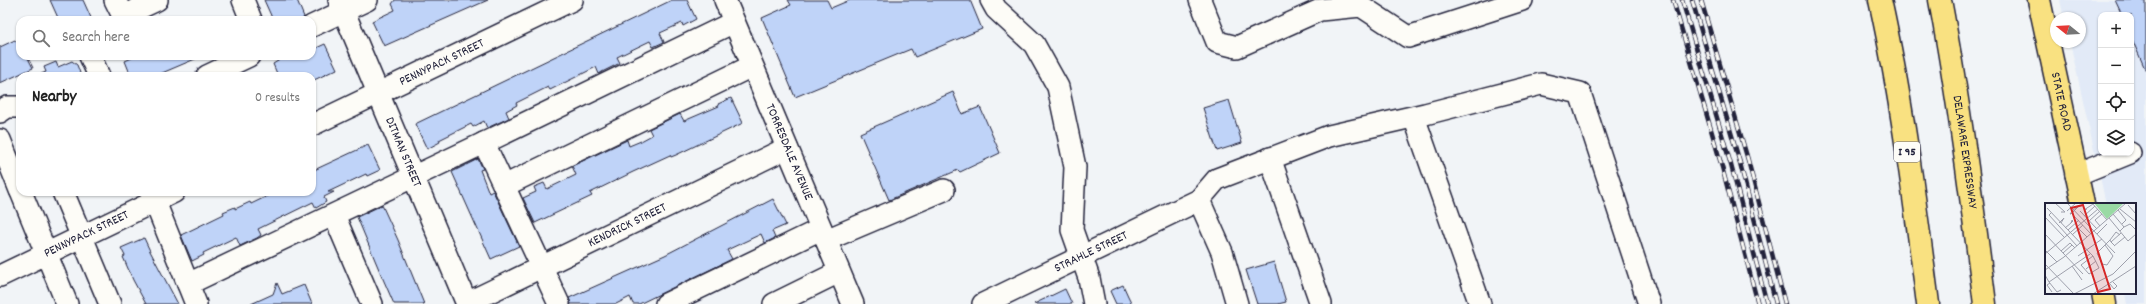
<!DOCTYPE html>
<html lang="en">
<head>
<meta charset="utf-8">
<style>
  :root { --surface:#fff; --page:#f2f2f2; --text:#222; --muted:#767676; --line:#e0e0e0 }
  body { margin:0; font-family:Dekko,sans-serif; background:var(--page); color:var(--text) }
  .controls { position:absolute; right:12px; top:12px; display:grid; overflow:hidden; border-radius:8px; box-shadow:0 1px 3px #0004 }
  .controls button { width:36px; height:36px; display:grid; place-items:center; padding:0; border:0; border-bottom:1px solid var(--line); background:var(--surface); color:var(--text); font:20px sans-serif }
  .compass { position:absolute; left:2050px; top:12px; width:36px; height:36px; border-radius:50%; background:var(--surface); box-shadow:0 1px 3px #0004; rotate:288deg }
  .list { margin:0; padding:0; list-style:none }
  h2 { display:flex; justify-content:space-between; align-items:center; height:52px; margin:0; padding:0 16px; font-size:17px }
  h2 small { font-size:13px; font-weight:400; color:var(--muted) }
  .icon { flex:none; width:22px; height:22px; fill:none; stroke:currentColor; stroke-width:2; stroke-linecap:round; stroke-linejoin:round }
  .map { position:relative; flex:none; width:2146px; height:304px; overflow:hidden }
  .search { position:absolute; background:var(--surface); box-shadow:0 1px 3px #0004; left:16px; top:16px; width:300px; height:44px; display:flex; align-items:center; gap:10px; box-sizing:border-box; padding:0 14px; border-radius:12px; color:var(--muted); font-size:15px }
  .panel { position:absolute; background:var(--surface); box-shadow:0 1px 3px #0004; left:16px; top:72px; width:300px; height:124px; border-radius:12px }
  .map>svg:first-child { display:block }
  .built { fill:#e2eaf7; fill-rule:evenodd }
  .building { fill:#bfd3f8; stroke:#22223b }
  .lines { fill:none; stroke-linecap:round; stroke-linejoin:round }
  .minor-casing { stroke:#22223b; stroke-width:24 }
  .major-casing { stroke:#22223b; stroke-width:25 }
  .highway-casing { stroke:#22223b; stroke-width:25 }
  .minor { stroke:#fdfcf7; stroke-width:21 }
  .major { stroke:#f9e181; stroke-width:22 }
  .highway { stroke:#f9e181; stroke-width:22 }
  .rail-casing { stroke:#22223b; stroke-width:4.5 }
  .rail { stroke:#fdfcf7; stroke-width:3; stroke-dasharray:9; stroke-linecap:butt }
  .labels { text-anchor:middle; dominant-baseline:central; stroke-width:3.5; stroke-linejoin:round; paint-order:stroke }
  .shield { fill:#fdfcf7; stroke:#646373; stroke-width:1 }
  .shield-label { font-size:12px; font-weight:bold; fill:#22223b }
  .street-label { font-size:13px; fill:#22223b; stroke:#fdfcf7 }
  .inset-road { fill:none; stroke:#9ea0ac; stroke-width:1 }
  .view { fill:#d62828; fill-opacity:0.15; stroke:#d62828; stroke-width:2 }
  .inset-edge { fill:none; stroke:#22223b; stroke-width:2 }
</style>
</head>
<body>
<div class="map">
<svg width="2146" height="304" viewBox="0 0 2146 304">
  <rect width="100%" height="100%" fill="#f1f4f7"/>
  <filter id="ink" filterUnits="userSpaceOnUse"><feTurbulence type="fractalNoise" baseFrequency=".025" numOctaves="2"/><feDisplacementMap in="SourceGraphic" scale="8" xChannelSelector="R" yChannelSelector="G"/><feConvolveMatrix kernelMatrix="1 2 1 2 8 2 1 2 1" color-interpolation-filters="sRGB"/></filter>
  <g filter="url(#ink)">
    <path class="built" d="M2060 0H2146V304H2127L2125 293H2135V204H2106L2070 42H2080V18H2064ZM2101 15H2131V153H2101Z"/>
    <g class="building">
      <polygon points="50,0 83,0 92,20 59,20"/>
      <polygon points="264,0 297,0 304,17 302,20 273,20"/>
      <polygon points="395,0 488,0 384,46 372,21 395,10 392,4"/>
      <polygon points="672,0 687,0 696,19 683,26 682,23 660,33 664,42 653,47 650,41 617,57 620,63 602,72 599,74 596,67 550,90 548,87 516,103 517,105 506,111 509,118 487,128 484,121 473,127 471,124 439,140 440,142 427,149 415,124"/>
      <polygon points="788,0 827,0 831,8 850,0 970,0 982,29 915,57 911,49 795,97 762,18 791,5"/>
      <polygon points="2115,0 2146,0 2146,71 2131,37 2131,15 2122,15"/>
      <polygon points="15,40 16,42 20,41 20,56 27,56 33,68 0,83 0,47"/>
      <polygon points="325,44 337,69 312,81 312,76 278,76 273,64 286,56 312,56 312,50"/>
      <polygon points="136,56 202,56 155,76 131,76 125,61"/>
      <polygon points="72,61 77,65 80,73 74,76 36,76 46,72 44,67 56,62 58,67"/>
      <polygon points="953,92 962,114 980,107 1000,153 960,172 958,170 889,200 860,133"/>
      <polygon points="731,98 743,123 676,155 671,157 670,155 633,172 590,193 592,196 535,223 523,198 536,192 534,187 544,183 547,189 576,175 572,166 627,140 629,146 641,141 652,135 649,129 680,114 684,121 719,106 718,104"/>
      <polygon points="1229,100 1242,143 1217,151 1203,108"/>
      <polygon points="368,145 380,170 367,176 366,174 328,192 334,192 324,197 326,202 316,208 313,202 258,229 261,235 257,238 240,246 236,237 203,253 204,255 192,261 181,235 224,214 223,212 235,207 235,209 250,202 251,204 276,192 312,192 312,171"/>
      <polygon points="478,159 483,169 480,170 489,193 493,191 519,246 491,259 452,172"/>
      <polygon points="773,199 786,225 772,231 775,238 765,243 761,234 727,250 732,259 639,304 633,304 630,297 616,304 571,304 569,298 665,255"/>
      <polygon points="382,205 398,240 424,304 394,304 380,272 357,217"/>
      <polygon points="144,238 150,251 178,304 146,304 133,280 123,257 125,256 121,248"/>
      <polygon points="1274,262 1286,302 1278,304 1257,304 1246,270"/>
      <polygon points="277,283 282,294 304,285 312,304 251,304 273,294"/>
      <polygon points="1123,285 1128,296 1132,304 1116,304 1110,291"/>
      <polygon points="1065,289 1072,304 1034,304"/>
    </g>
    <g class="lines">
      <g class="minor-casing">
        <g id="minor">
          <polyline points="115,0 123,16 157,0"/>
          <polyline points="243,0 251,20"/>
          <path id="s1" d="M339 0 467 304"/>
          <path id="s2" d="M725 0 853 304"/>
          <polyline points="991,0 996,9 1034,44 1058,87 1075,167 1072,230 1089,278 1094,304"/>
          <polyline points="1200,0 1217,42 1237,47 1320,10 1361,6 1408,37 1522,0"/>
          <polyline points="312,26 367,0"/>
          <polyline points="90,56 99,76"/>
          <polyline points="207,76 249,56"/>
          <polyline points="0,112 7,107 20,107"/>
          <polyline points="1414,117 1480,304"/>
          <path id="s3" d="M312 125 572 0"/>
          <polyline points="0,140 20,190"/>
          <polyline points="484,143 559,304"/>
          <polyline points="1270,158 1321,304"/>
          <polyline points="2076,175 2130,153"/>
          <polyline points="504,186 752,66"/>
          <polyline points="21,192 67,304"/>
          <polyline points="63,192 110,304"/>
          <polyline points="151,192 196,304"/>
          <polyline points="1199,200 1222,252 1237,304"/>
          <polyline points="334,215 372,304"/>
          <polyline points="826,240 944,190"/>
          <path id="s4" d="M0 276 174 192"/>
          <polyline points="188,284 484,143 734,22"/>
          <path id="s5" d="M467 303 787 148"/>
          <polyline points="666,304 821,229"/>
          <polyline points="774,304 839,272"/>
          <path id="s6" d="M983 304 1199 200 1217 179 1329 136 1425 114 1541 84 1580 93 1649 304"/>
        </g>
      </g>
      <g class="major-casing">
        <g id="major">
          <path id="s7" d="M2039 0 2083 204"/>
          <polyline points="2103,293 2105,304"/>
        </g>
      </g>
      <g class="highway-casing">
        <g id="highway">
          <path d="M1880 0C1902 100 1915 202 1928 304"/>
          <path id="s8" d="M1940 0C1959 101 1972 202 1985 304"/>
        </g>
      </g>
      <use href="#minor" class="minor"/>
      <use href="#major" class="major"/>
      <use href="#highway" class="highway"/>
      <g class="rail-casing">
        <g id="rail">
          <polyline points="1673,0 1722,167 1758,304"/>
          <polyline points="1682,0 1731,165 1767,304"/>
          <polyline points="1692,0 1740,163 1776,304"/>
          <polyline points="1701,0 1748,160 1785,304"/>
        </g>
      </g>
      <use href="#rail" class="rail"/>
    </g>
  </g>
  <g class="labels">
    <rect class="shield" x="1894" y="142" width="26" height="20" rx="3"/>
    <g class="shield-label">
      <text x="1907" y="152">I 95</text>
    </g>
    <g class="street-label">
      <text stroke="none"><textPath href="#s3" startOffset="144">PENNYPACK STREET</textPath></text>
      <text stroke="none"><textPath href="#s7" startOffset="104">STATE ROAD</textPath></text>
      <text stroke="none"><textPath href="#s1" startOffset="165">DITMAN STREET</textPath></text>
      <text stroke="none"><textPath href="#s2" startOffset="165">TORRESDALE AVENUE</textPath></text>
      <text stroke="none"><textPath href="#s8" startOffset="154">DELAWARE EXPRESSWAY</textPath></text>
      <text stroke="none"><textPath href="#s5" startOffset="178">KENDRICK STREET</textPath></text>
      <text stroke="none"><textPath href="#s4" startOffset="96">PENNYPACK STREET</textPath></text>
      <text stroke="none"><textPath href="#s6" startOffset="120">STRAHLE STREET</textPath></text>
    </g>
  </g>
  <g transform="translate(2045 203)">
    <rect width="91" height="91" fill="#f1f4f7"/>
    <path d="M49 0H79L62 16Z" fill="#99daa4"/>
    <path class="inset-road" d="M10 0 20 9H16M22 0 70 50M47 0 62 17M83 2 91 11M34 3 26 11H25L28 7ZM2 5 46 51 48 53 54 65 44 71 36 62 48 53M42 6 39 7 48 1M75 6 91 19M73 7 81 17 77 21M22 8 31 0M35 8 52 26M6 10 4 12 32 43M68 11 79 24 75 28M29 13 46 31M39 13 50 3M0 14 19 34M64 15 83 38 91 31M44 18 55 8M14 20 19 15 16 20M55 23 50 17 57 11M79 24 85 21 91 27M20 25 26 20 28 18 27 17 26 20M33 25 42 34M23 27 34 17M0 31 38 71M52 31 62 21M27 32 38 22M65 37 71 29 75 32M60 42 68 53 62 62 57 61 52 50 65 37 66 39M69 43 80 34M70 43 66 39 76 30M0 47 12 59M16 48 25 40 30 45M18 50 27 42M0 51 53 6M33 53 57 36M0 61 29 91M27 63 37 77M41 66 51 58M0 67 19 54 81 0M0 72 4 79 45 51M4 79 12 89 16 87M5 80 2 82 7 89M65 81 69 86 72 83 68 79M29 91 68 71 91 48M48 91 91 63"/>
    <path class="view" d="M38 2 65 86 53 89 26 5Z"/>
    <rect width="91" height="91" class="inset-edge"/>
  </g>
</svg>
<div class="controls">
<button>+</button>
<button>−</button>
<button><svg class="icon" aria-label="locate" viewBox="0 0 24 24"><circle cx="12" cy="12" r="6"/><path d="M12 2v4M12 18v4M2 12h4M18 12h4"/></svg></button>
<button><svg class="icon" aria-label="layers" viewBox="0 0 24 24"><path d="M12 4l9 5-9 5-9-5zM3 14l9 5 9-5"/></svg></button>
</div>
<svg class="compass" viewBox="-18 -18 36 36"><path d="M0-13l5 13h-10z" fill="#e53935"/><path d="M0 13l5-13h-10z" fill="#767676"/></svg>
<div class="search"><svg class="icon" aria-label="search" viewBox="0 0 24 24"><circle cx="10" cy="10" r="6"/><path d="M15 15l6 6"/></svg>Search here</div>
<section class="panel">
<h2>Nearby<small>0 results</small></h2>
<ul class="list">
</ul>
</section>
</div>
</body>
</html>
